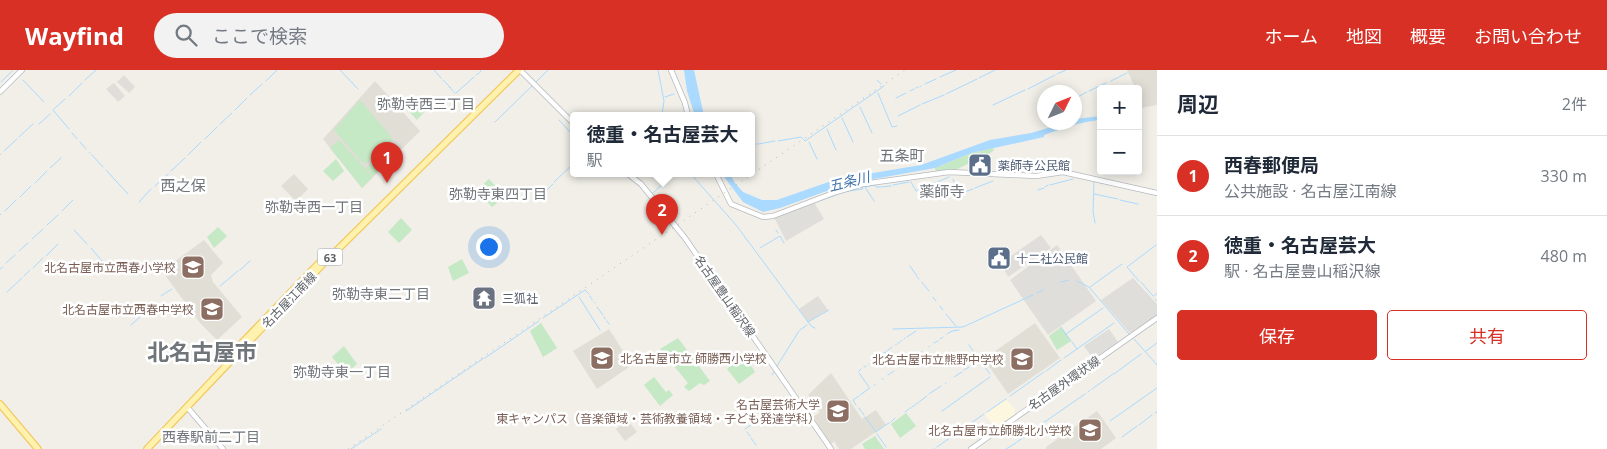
<!DOCTYPE html>
<html lang="ja">
<head>
<meta charset="utf-8">
<style>
  :root { --surface:#fff; --page:#f2f2f3; --text:#1f2937; --muted:#747a83; --line:#e0e1e3; --accent:#d93025 }
  body { margin:0; font-family:"Open Sans","Noto Sans JP",sans-serif; background:var(--page); color:var(--text) }
  .controls { position:absolute; right:15px; top:15px; display:grid; overflow:hidden; border-radius:5px; box-shadow:0 2px 12px #0003 }
  .controls button { width:45px; height:45px; display:grid; place-items:center; padding:0; border:0; border-bottom:1px solid var(--line); background:var(--surface); color:var(--text); font:25px sans-serif }
  .compass { position:absolute; left:1037px; top:15px; width:45px; height:45px; border-radius:50%; background:var(--surface); box-shadow:0 2px 12px #0003; rotate:47deg }
  .you { position:absolute; left:488px; top:176px; width:18px; height:18px; margin:-12px; border:4px solid #fff; border-radius:50%; background:#1a73e8; box-shadow:0 0 0 8px #1a73e833 }
  .badge { display:grid; place-items:center; width:32px; height:32px; border-radius:50%; background:var(--accent); color:#fff; font-size:16px; font-weight:700 }
  .pin { position:absolute; translate:-50% -41px; filter:drop-shadow(0 1px 2px #0008) }
  .pin::after { content:''; position:absolute; top:26px; width:18px; height:15px; background:inherit; clip-path:polygon(0 0,100% 0,50% 100%) }
  .popup { position:absolute; left:570px; top:42px; width:185px; height:65px; box-sizing:border-box; display:grid; place-content:center; border-radius:5px; background:var(--surface); filter:drop-shadow(0 1px 4px #0005); font-size:16px; white-space:nowrap; color:var(--muted) }
  .popup b { font-size:19px; color:var(--text) }
  .popup::after { content:''; position:absolute; left:50%; top:100%; margin-left:-10px; border:10px solid transparent; border-top-color:var(--surface) }
  .list { margin:0; padding:0; list-style:none }
  h2 { display:flex; justify-content:space-between; align-items:center; height:65px; margin:0; padding:0 20px; font-size:21px }
  h2 small { font-size:16px; font-weight:400; color:var(--muted) }
  .list li { display:grid; grid-template-columns:32px 1fr auto; gap:15px; align-items:center; box-sizing:border-box; height:80px; padding:0 20px; border-top:1px solid var(--line) }
  .list b { display:block; font-size:19px; white-space:nowrap }
  .list p { margin:0; font-size:16px; white-space:nowrap; color:var(--muted) }
  .list em { font-size:16px; font-style:normal; color:var(--muted) }
  .actions { display:flex; gap:10px; padding:15px 20px }
  .actions a { flex:1; padding:11px 0; border:1px solid var(--accent); border-radius:5px; text-align:center; font-size:18px; color:var(--accent) }
  .actions .main { background:var(--accent); color:#fff }
  .icon { flex:none; width:28px; height:28px; fill:none; stroke:currentColor; stroke-width:2; stroke-linecap:round; stroke-linejoin:round }
  .map { position:relative; flex:none; width:1157px; height:379px; overflow:hidden }
  header { display:flex; align-items:center; gap:30px; box-sizing:border-box; height:70px; padding:0 25px; background:var(--accent); color:#fff }
  header strong { font-size:24px }
  nav { display:flex; gap:28px; margin-inline-start:auto; font-size:18px }
  .search { width:350px; height:45px; background:var(--page); display:flex; align-items:center; gap:12px; box-sizing:border-box; padding:0 18px; border-radius:28px; color:var(--muted); font-size:19px }
  main { display:flex }
  aside { flex:1; background:var(--surface) }
  .map>svg:first-child { display:block }
  .commercial { fill:#fef7e0 }
  .industrial { fill:#e0deda }
  .education { fill:#e1ded6 }
  .green { fill:#c5e8c5 }
  .water { fill:#aadaff }
  .lines { fill:none; stroke-linecap:round; stroke-linejoin:round }
  .stream { stroke:#aadaff; stroke-width:1 }
  .secondary-casing { stroke:#b6babf; stroke-width:6 }
  .primary-casing { stroke:#f2c960; stroke-width:8 }
  .secondary { stroke:#fff; stroke-width:4.5 }
  .primary { stroke:#fff2af; stroke-width:5.5 }
  .rail { stroke:#b6b7b8; stroke-width:1; stroke-dasharray:1 6; stroke-linecap:butt }
  .labels { text-anchor:middle; dominant-baseline:central; stroke-width:5; stroke-linejoin:round; paint-order:stroke }
  .shield { fill:#fff; stroke:#8f9295; stroke-width:1 }
  .shield-label { font-size:11px; font-weight:bold; fill:#5f6368 }
  .service-label { font-size:12px; fill:#4e5e75; stroke:#fff; text-anchor:start }
  .education-label { font-size:12px; fill:#785e54; stroke:#fff; text-anchor:end }
  .street-label { font-size:12px; fill:#5f6368; stroke:#fff }
  .worship-label { font-size:12px; fill:#5b616d; stroke:#fff; text-anchor:start }
  .neighbourhood-label { font-size:14px; fill:#70757a; stroke:#fff }
  .water-label { font-size:14px; font-style:italic; fill:#4174aa; stroke:#fff }
  .quarter-label { font-size:15px; fill:#70757a; stroke:#fff }
  .town-label { font-size:22px; font-weight:bold; fill:#70757a; stroke:#fff }
</style>
</head>
<body>
<header>
<strong>Wayfind</strong>
<div class="search"><svg class="icon" aria-label="search" viewBox="0 0 24 24"><circle cx="10" cy="10" r="6"/><path d="M15 15l6 6"/></svg>ここで検索</div>
<nav><a>ホーム</a><a>地図</a><a>概要</a><a>お問い合わせ</a></nav>
</header>
<main>
<div class="map">
<svg width="1157" height="379" viewBox="0 0 1157 379">
  <rect width="100%" height="100%" fill="#f1efe8"/>
  <polygon class="commercial" points="1006,329 1015,340 1014,345 995,358 985,344"/>
  <g class="industrial">
    <polygon points="124,5 135,17 129,23 117,12"/>
    <polygon points="114,13 125,26 118,32 106,19"/>
    <polygon points="814,132 824,149 786,171 774,147"/>
    <polygon points="1041,165 1051,178 1008,207 1001,193"/>
    <polygon points="1057,175 1096,231 1048,265 1010,210"/>
    <polygon points="1133,208 1157,234 1157,245 1130,263 1101,230"/>
    <polygon points="818,226 828,240 808,252 799,239"/>
    <polygon points="1109,259 1118,272 1093,289 1084,276"/>
  </g>
  <g class="education">
    <polygon points="1127,0 1157,0 1157,35 1141,38 1138,35 1138,19 1132,19 1135,17"/>
    <polygon points="375,11 420,61 362,118 323,69"/>
    <polygon points="294,104 308,119 296,131 281,116"/>
    <polygon points="204,170 223,193 211,205 213,212 242,247 217,270 200,253 162,201"/>
    <polygon points="1035,253 1060,288 1008,324 984,289"/>
    <polygon points="609,259 632,295 597,319 573,281"/>
    <polygon points="831,303 862,349 876,340 886,355 851,379 839,379 834,371 831,374 813,347 820,342 808,325"/>
    <polygon points="1097,341 1116,368 1101,379 1046,379 1046,377"/>
    <polygon points="628,350 637,362 625,371 616,359"/>
  </g>
  <g class="green">
    <polygon points="413,27 425,41 417,50 404,36"/>
    <polygon points="360,30 393,69 367,93 363,93 334,60"/>
    <polygon points="339,70 373,107 362,118 330,78"/>
    <polygon points="993,78 994,80 989,84 953,101 936,102 935,98 971,83"/>
    <polygon points="379,85 387,93 373,106 366,98"/>
    <polygon points="336,89 344,101 333,111 323,101"/>
    <polygon points="489,109 505,127 492,137 477,120"/>
    <polygon points="401,148 412,160 399,173 388,162"/>
    <polygon points="218,157 227,166 214,178 207,167"/>
    <polygon points="462,189 469,203 453,211 448,197"/>
    <polygon points="541,253 557,278 543,287 530,261"/>
    <polygon points="1061,257 1071,271 1057,280 1049,266"/>
    <polygon points="678,268 710,311 704,315 700,313 689,321 684,317 688,313 660,279"/>
    <polygon points="344,276 357,294 346,304 332,287"/>
    <polygon points="744,285 755,302 739,314 727,299"/>
    <polygon points="654,307 666,322 669,320 673,325 660,336 644,315"/>
    <polygon points="906,343 916,356 900,368 891,354"/>
    <polygon points="875,366 884,379 865,379 862,374"/>
  </g>
  <g class="water">
    <polygon points="684,0 694,0 704,46 695,46 687,21"/>
    <path d="M1101 46V52L1099 50C1080 52 1063 58 1044 65V67L971 83 935 98 846 114 780 138 763 142 743 132 722 104H730L735 113 743 122 762 130H777L837 109 921 95 990 70 1031 63 1065 53 1074 52 1075 49Z"/>
  </g>
  <g class="lines">
    <g class="stream">
      <polyline points="340,0 358,19"/>
      <polyline points="434,0 441,8"/>
      <polyline points="658,0 664,31 662,44"/>
      <polyline points="480,2 481,0"/>
      <polyline points="1057,4 1066,0"/>
      <polyline points="476,5 479,3"/>
      <polyline points="940,7 956,0"/>
      <polyline points="979,8 995,0"/>
      <polyline points="23,10 44,32"/>
      <polyline points="85,10 96,0"/>
      <polyline points="443,10 449,16"/>
      <polyline points="877,10 881,14"/>
      <polyline points="266,11 277,0"/>
      <polyline points="1111,11 1127,3"/>
      <polyline points="1,12 12,1"/>
      <polyline points="536,12 548,0"/>
      <polyline points="925,14 936,9"/>
      <polyline points="449,17 451,18"/>
      <polyline points="920,17 921,16"/>
      <polyline points="916,18 918,17"/>
      <polyline points="451,19 453,21"/>
      <polyline points="1028,19 1055,5"/>
      <polyline points="910,21 914,19"/>
      <polyline points="1089,21 1106,13"/>
      <polyline points="454,22 455,23"/>
      <polyline points="456,23 474,7"/>
      <polyline points="878,23 892,57 897,56"/>
      <polyline points="946,24 977,9"/>
      <polyline points="250,25 262,14"/>
      <polyline points="69,26 82,13"/>
      <polyline points="665,27 674,24"/>
      <polyline points="896,28 906,23"/>
      <polyline points="1074,29 1087,22"/>
      <polyline points="922,34 944,25"/>
      <polyline points="993,35 1025,20"/>
      <polyline points="860,37 872,63"/>
      <polyline points="54,39 65,29"/>
      <polyline points="53,40 69,59"/>
      <polyline points="235,40 247,28"/>
      <polyline points="721,45 722,44"/>
      <polyline points="1041,45 1044,43"/>
      <polyline points="718,46 719,46"/>
      <polyline points="898,46 920,35"/>
      <polyline points="842,48 853,72"/>
      <polyline points="559,50 572,64"/>
      <polyline points="495,52 532,16"/>
      <polyline points="39,54 50,44"/>
      <polyline points="220,54 232,43"/>
      <polyline points="827,59 836,80"/>
      <polyline points="72,63 77,69"/>
      <polyline points="19,67 33,54"/>
      <polyline points="205,69 217,57"/>
      <polyline points="778,71 801,67 805,71 884,16"/>
      <polyline points="80,72 86,79"/>
      <polyline points="809,72 817,89"/>
      <polyline points="758,74 775,71"/>
      <polyline points="751,75 756,74"/>
      <polyline points="4,81 17,69"/>
      <polyline points="89,82 90,83"/>
      <polyline points="0,85 1,84"/>
      <polyline points="92,85 103,97"/>
      <polyline points="188,85 201,72"/>
      <polyline points="50,98 61,88"/>
      <polyline points="106,100 128,124"/>
      <polyline points="171,101 185,88"/>
      <polyline points="612,104 614,106"/>
      <polyline points="691,104 696,110"/>
      <polyline points="953,109 959,124 973,119"/>
      <polyline points="697,111 736,155 811,256 815,258"/>
      <polyline points="554,112 572,95"/>
      <polyline points="911,112 916,121 949,107"/>
      <polyline points="1094,112 1093,141 1095,153"/>
      <polyline points="35,113 47,101"/>
      <polyline points="893,115 909,112"/>
      <polyline points="1050,115 1073,109"/>
      <polyline points="155,116 168,104"/>
      <polyline points="881,117 891,116"/>
      <polyline points="1045,117 1048,115"/>
      <polyline points="975,118 993,111"/>
      <polyline points="1038,120 1044,118"/>
      <polyline points="546,121 553,114"/>
      <polyline points="843,122 863,119 862,117"/>
      <polyline points="653,123 674,104"/>
      <polyline points="1094,124 1118,129"/>
      <polyline points="20,127 31,116"/>
      <polyline points="1120,130 1138,134"/>
      <polyline points="819,131 836,125"/>
      <polyline points="874,131 865,117 875,115 876,117 880,117"/>
      <polyline points="139,132 151,119"/>
      <polyline points="535,132 543,124"/>
      <polyline points="5,141 16,130"/>
      <polyline points="62,141 73,130"/>
      <polyline points="0,145 1,144"/>
      <polyline points="47,155 58,145"/>
      <polyline points="74,160 87,174"/>
      <polyline points="776,160 778,163"/>
      <polyline points="32,169 43,159"/>
      <polyline points="91,178 108,198"/>
      <polyline points="760,178 780,166 784,173"/>
      <polyline points="19,181 28,173"/>
      <polyline points="46,186 58,174"/>
      <polyline points="6,193 15,185"/>
      <polyline points="910,196 917,206"/>
      <polyline points="33,198 43,188"/>
      <polyline points="0,199 3,197"/>
      <polyline points="240,200 250,191"/>
      <polyline points="24,206 30,200"/>
      <polyline points="917,207 919,209"/>
      <polyline points="1077,211 1089,217 1129,264"/>
      <polyline points="1139,211 1127,197 1156,175"/>
      <polyline points="922,212 923,214"/>
      <polyline points="1061,212 1069,210"/>
      <polyline points="1141,212 1153,226"/>
      <polyline points="924,215 929,221"/>
      <polyline points="220,216 238,201"/>
      <polyline points="1090,217 1122,194"/>
      <polyline points="7,222 22,208"/>
      <polyline points="1037,223 1043,220"/>
      <polyline points="161,226 172,219"/>
      <polyline points="590,226 591,228"/>
      <polyline points="1154,226 1157,223"/>
      <polyline points="579,227 600,260"/>
      <polyline points="933,227 936,231"/>
      <polyline points="592,229 592,230"/>
      <polyline points="1155,229 1157,231"/>
      <polyline points="594,232 595,233"/>
      <polyline points="940,236 943,240"/>
      <polyline points="597,237 603,245"/>
      <polyline points="946,244 956,256"/>
      <polyline points="604,247 605,249"/>
      <polyline points="543,248 585,220 589,224"/>
      <polyline points="607,251 609,254"/>
      <polyline points="808,252 829,240"/>
      <polyline points="131,255 140,247 144,238 138,232"/>
      <polyline points="1061,257 1071,271"/>
      <polyline points="893,259 963,257 1033,225"/>
      <polyline points="800,260 807,255"/>
      <polyline points="947,264 952,261 959,260"/>
      <polyline points="1066,264 1103,238"/>
      <polyline points="907,267 916,261"/>
      <polyline points="904,269 905,268"/>
      <polyline points="940,269 943,267"/>
      <polyline points="1134,269 1157,295"/>
      <polyline points="900,272 902,270"/>
      <polyline points="1072,272 1077,279"/>
      <polyline points="898,273 899,273"/>
      <polyline points="934,273 938,271"/>
      <polyline points="896,275 896,274"/>
      <polyline points="969,275 979,289"/>
      <polyline points="929,277 930,276"/>
      <polyline points="887,281 892,277"/>
      <polyline points="1146,281 1157,273"/>
      <polyline points="920,283 922,281"/>
      <polyline points="882,284 886,282"/>
      <polyline points="915,287 918,285"/>
      <polyline points="485,288 539,251"/>
      <polyline points="912,288 914,287"/>
      <polyline points="1064,288 1114,253"/>
      <polyline points="910,290 911,290"/>
      <polyline points="977,291 978,290"/>
      <polyline points="872,292 880,286"/>
      <polyline points="907,292 909,290"/>
      <polyline points="981,292 990,304"/>
      <polyline points="869,294 870,293"/>
      <polyline points="971,295 976,292"/>
      <polyline points="777,296 799,261"/>
      <polyline points="864,297 866,296"/>
      <polyline points="898,298 904,294"/>
      <polyline points="964,300 969,297"/>
      <polyline points="859,301 861,299"/>
      <polyline points="1046,301 1061,290"/>
      <polyline points="859,303 869,317"/>
      <polyline points="1114,304 1141,284"/>
      <polyline points="772,305 774,302"/>
      <polyline points="888,305 894,301"/>
      <polyline points="954,307 962,302"/>
      <polyline points="882,309 883,309"/>
      <polyline points="945,314 946,313"/>
      <polyline points="874,315 875,315"/>
      <polyline points="1092,319 1113,304"/>
      <polyline points="1088,322 1090,320"/>
      <polyline points="929,324 941,316"/>
      <polyline points="860,325 870,318"/>
      <polyline points="1010,326 1044,302"/>
      <polyline points="755,331 765,345 762,348"/>
      <polyline points="919,332 927,326"/>
      <polyline points="916,334 918,333"/>
      <polyline points="856,335 853,330 859,326"/>
      <polyline points="912,337 915,335"/>
      <polyline points="859,338 861,341"/>
      <polyline points="910,338 911,338"/>
      <polyline points="406,341 484,288"/>
      <polyline points="942,341 990,307"/>
      <polyline points="862,342 864,345"/>
      <polyline points="905,342 909,339"/>
      <polyline points="987,342 1006,329"/>
      <polyline points="1155,343 1157,342"/>
      <polyline points="865,347 876,362"/>
      <polyline points="1110,351 1157,318"/>
      <polyline points="755,352 760,349"/>
      <polyline points="891,352 895,348"/>
      <polyline points="1139,355 1152,345"/>
      <polyline points="884,356 889,353"/>
      <polyline points="745,359 754,353"/>
      <polyline points="1033,360 1085,324"/>
      <polyline points="747,362 750,366"/>
      <polyline points="876,362 883,357"/>
      <polyline points="957,363 984,344"/>
      <polyline points="877,364 886,377"/>
      <polyline points="1122,367 1137,356"/>
      <polyline points="751,368 753,371"/>
      <polyline points="754,372 756,375"/>
      <polyline points="1017,372 1030,363"/>
      <polyline points="937,377 954,365"/>
      <polyline points="351,379 381,359"/>
      <polyline points="934,379 935,379"/>
      <polyline points="1006,379 1016,373"/>
    </g>
    <g class="secondary-casing">
      <g id="secondary">
        <polyline points="520,0 573,53"/>
        <polyline points="671,0 685,33 688,46"/>
        <polyline points="0,22 22,0"/>
        <polyline points="628,104 641,114 685,168 831,379"/>
        <polyline points="716,104 731,134 763,147 773,146 836,122 863,114 949,102 1036,106 1063,102 1157,123"/>
        <polyline points="187,337 223,379"/>
        <polyline points="971,379 1157,248"/>
      </g>
    </g>
    <g class="primary-casing">
      <g id="primary">
        <polyline points="238,277 320,192"/>
        <polyline points="0,334 38,379"/>
        <polyline points="147,379 321,196 519,0"/>
      </g>
    </g>
    <use href="#secondary" class="secondary"/>
    <use href="#primary" class="primary"/>
    <polyline class="rail" points="348,379 905,0"/>
  </g>
  <defs>
    <g id="civic-square" transform="scale(1.25)"><rect x="-9" y="-9" width="18" height="18" rx="4" fill="#5c6f8a" stroke="#fff"/><path d="M-.6-6.5H3V-4.5H.6V-3L4-1V1h2V6H-6V1h2V-1L-.6-3ZM-1.2 2.5V6h2.4V2.5Z" fill="#fff"/></g>
    <g id="school-square" transform="scale(1.25)"><rect x="-9" y="-9" width="18" height="18" rx="4" fill="#8d6e63" stroke="#fff"/><path d="M0-5L7-2L0 1L-7-2ZM-4 1L0 2.5L4 1V4Q0 6-4 4Z" fill="#fff"/></g>
    <g id="temple-square" transform="scale(1.25)"><rect x="-9" y="-9" width="18" height="18" rx="4" fill="#6b7280" stroke="#fff"/><path d="M0-6L5-2H3V0L6.5 2.5H4V6H1.5V3h-3V6H-4V2.5H-6.5L-3 0V-2H-5Z" fill="#fff"/></g>
    <g id="university-square" transform="scale(1.25)"><rect x="-9" y="-9" width="18" height="18" rx="4" fill="#8d6e63" stroke="#fff"/><path d="M0-5L7-2L0 1L-7-2ZM-4 1L0 2.5L4 1V4Q0 6-4 4Z" fill="#fff"/></g>
  </defs>
  <g fill-rule="evenodd">
    <use href="#civic-square" x="980" y="95"/>
    <use href="#civic-square" x="999" y="188"/>
    <use href="#school-square" x="193" y="197"/>
    <use href="#temple-square" x="484" y="228"/>
    <use href="#school-square" x="212" y="239"/>
    <use href="#school-square" x="602" y="288"/>
    <use href="#school-square" x="1022" y="289"/>
    <use href="#university-square" x="838" y="341"/>
    <use href="#school-square" x="1090" y="360"/>
  </g>
  <g class="labels">
    <rect class="shield" x="317.5" y="178.5" width="25" height="17" rx="4"/>
    <g class="shield-label">
      <text x="330" y="187">63</text>
    </g>
    <g class="service-label">
      <text x="998" y="95">薬師寺公民館</text>
      <text x="1016" y="188">十二社公民館</text>
    </g>
    <g class="education-label">
      <text x="176" y="197">北名古屋市立西春小学校</text>
      <text x="194" y="239">北名古屋市立西春中学校</text>
      <text x="620" y="288" text-anchor="start">北名古屋市立 師勝西小学校</text>
      <text x="1004" y="289">北名古屋市立熊野中学校</text>
      <text x="820" y="334">名古屋芸術大学<tspan x="820" dy="14">東キャンパス（音楽領域・芸術教養領域・子ども発達学科）</tspan></text>
      <text x="1072" y="360">北名古屋市立師勝北小学校</text>
    </g>
    <g class="street-label">
      <text transform="translate(725 226) rotate(55)">名古屋豊山稲沢線</text>
      <text transform="translate(289 230) rotate(-46)">名古屋江南線</text>
      <text transform="translate(1064 313) rotate(-35)">名古屋外環状線</text>
    </g>
    <g class="worship-label">
      <text x="502" y="228">三狐社</text>
    </g>
    <g class="neighbourhood-label">
      <text x="426" y="33">弥勒寺西三丁目</text>
      <text x="498" y="123">弥勒寺東四丁目</text>
      <text x="314" y="136">弥勒寺西一丁目</text>
      <text x="381" y="223">弥勒寺東二丁目</text>
      <text x="342" y="301">弥勒寺東一丁目</text>
      <text x="211" y="366">西春駅前二丁目</text>
    </g>
    <g class="water-label">
      <text transform="translate(849 111) rotate(-14)">五条川</text>
    </g>
    <g class="quarter-label">
      <text x="902" y="85">五条町</text>
      <text x="183" y="115">西之保</text>
      <text x="942" y="121">薬師寺</text>
    </g>
    <g class="town-label">
      <text x="202" y="281">北名古屋市</text>
    </g>
  </g>
</svg>
<div class="controls">
<button>+</button>
<button>−</button>
</div>
<svg class="compass" viewBox="-18 -18 36 36"><path d="M0-13l5 13h-10z" fill="#e53935"/><path d="M0 13l5-13h-10z" fill="#747a83"/></svg>
<div class="you"></div>
<div class="pin badge" style="left:387px;top:113px">1</div>
<div class="pin badge" style="left:662px;top:165px">2</div>
<div class="popup"><b>徳重・名古屋芸大</b>駅</div>
</div>
<aside>
<h2>周辺<small>2件</small></h2>
<ul class="list">
<li><span class="badge">1</span><div><b>西春郵便局</b><p>公共施設 · 名古屋江南線</p></div><em>330 m</em></li>
<li><span class="badge">2</span><div><b>徳重・名古屋芸大</b><p>駅 · 名古屋豊山稲沢線</p></div><em>480 m</em></li>
</ul>
<div class="actions"><a class="main">保存</a><a>共有</a></div>
</aside>
</main>
</body>
</html>
